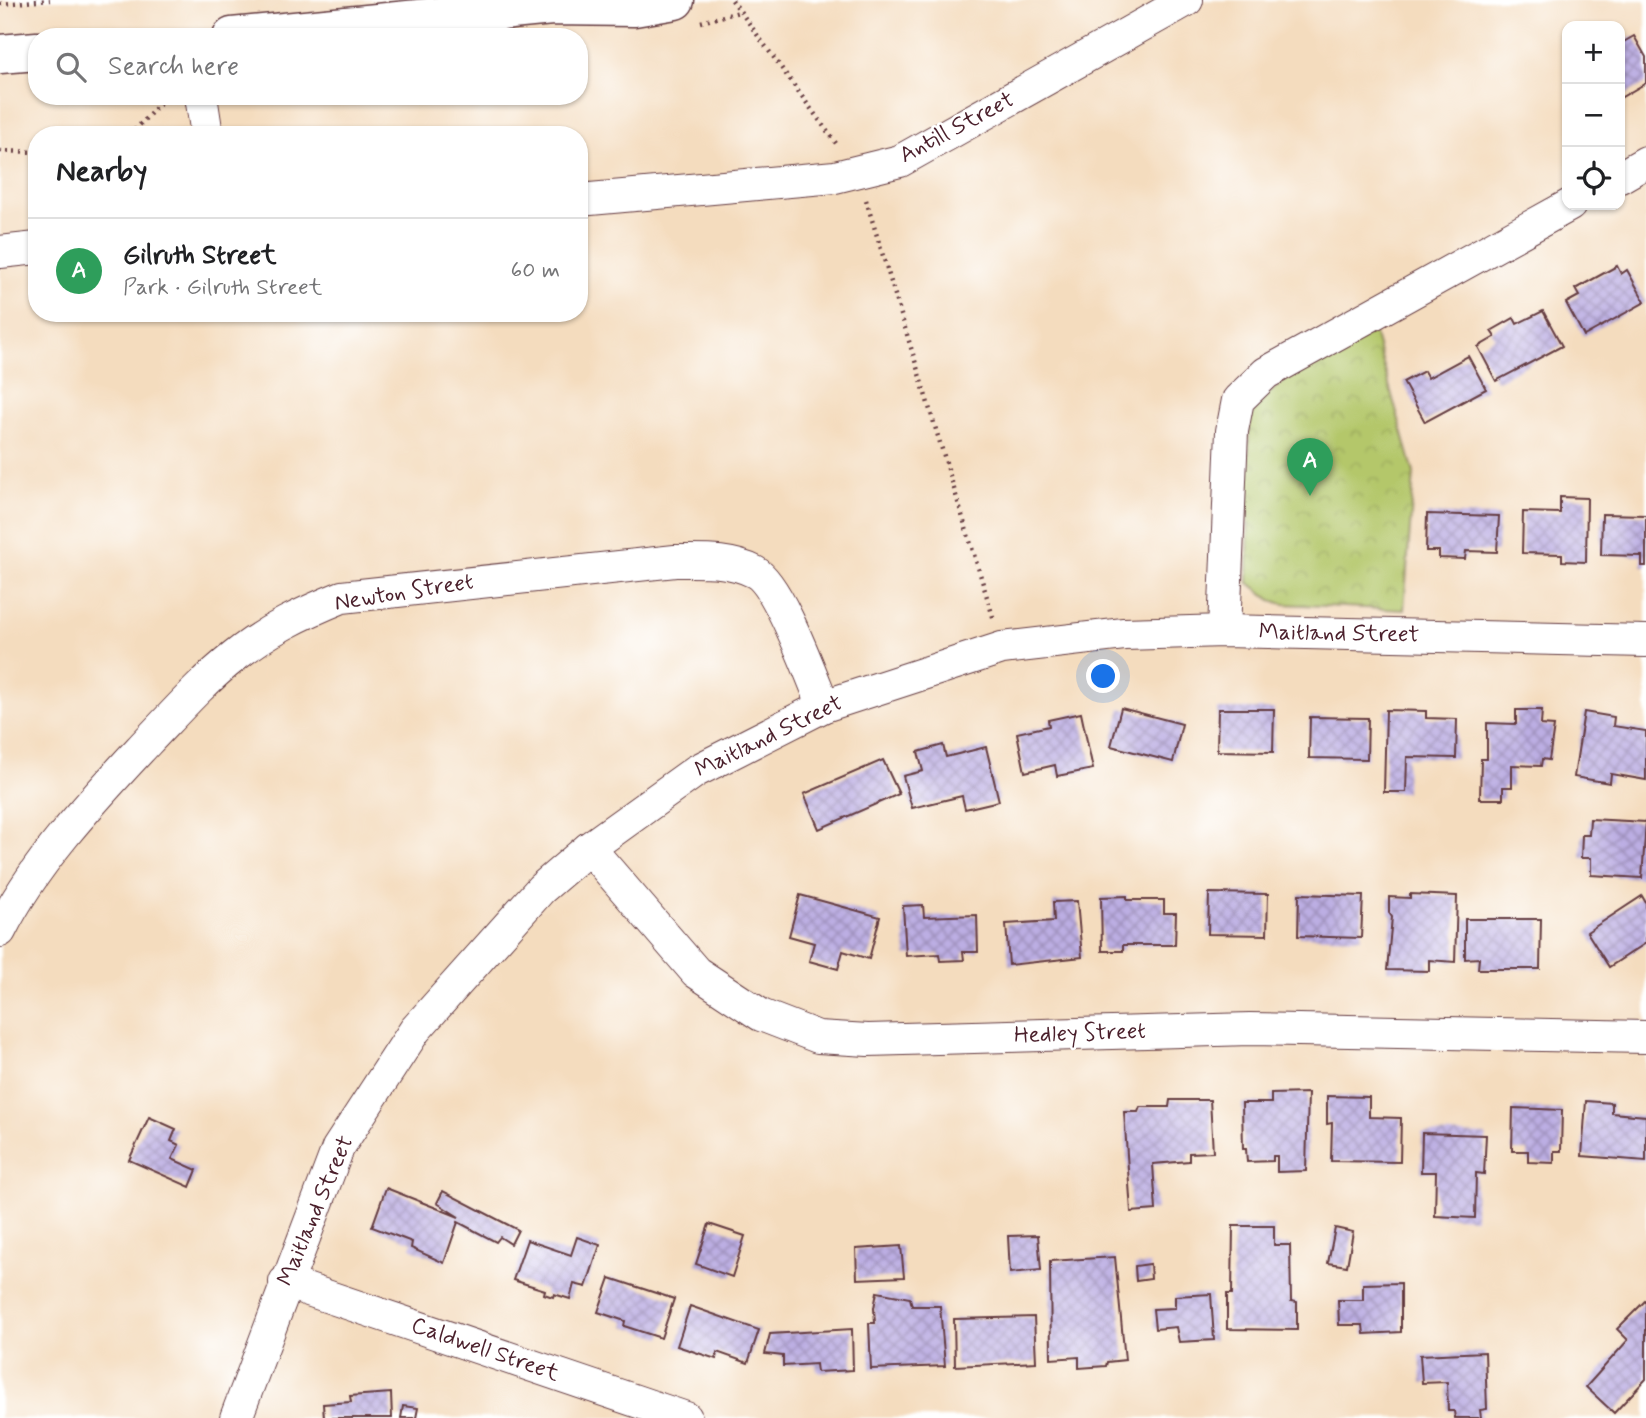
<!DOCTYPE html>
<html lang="en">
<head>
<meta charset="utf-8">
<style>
  :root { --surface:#fff; --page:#f2f2f2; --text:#202124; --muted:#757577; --line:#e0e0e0; --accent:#ea580c }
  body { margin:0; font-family:Mynerve,sans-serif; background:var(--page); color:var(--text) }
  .controls { position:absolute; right:21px; top:21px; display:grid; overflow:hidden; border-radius:14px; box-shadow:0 2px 5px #0004 }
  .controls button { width:63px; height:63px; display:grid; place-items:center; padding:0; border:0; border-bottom:2px solid var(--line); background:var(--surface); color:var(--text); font:35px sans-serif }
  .you { position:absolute; left:1104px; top:677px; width:24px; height:24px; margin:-18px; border:5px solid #fff; border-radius:50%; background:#1a73e8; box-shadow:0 0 0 10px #1a73e833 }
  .badge { display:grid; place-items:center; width:46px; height:46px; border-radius:50%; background:var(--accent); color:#fff; font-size:23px; font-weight:700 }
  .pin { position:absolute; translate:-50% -58px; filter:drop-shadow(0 2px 4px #0008) }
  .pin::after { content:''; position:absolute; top:37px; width:24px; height:21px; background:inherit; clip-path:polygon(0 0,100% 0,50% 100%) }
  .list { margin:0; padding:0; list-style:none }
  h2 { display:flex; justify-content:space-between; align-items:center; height:91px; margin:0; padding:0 28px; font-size:30px }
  h2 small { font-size:23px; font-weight:400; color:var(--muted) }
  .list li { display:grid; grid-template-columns:46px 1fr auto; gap:21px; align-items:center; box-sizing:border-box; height:105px; padding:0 28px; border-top:2px solid var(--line) }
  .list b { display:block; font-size:26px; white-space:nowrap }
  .list p { margin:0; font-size:23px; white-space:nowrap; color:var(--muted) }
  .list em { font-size:23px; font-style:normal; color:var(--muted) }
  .icon { flex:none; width:38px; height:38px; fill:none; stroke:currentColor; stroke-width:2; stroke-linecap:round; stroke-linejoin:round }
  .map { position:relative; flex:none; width:1646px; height:1418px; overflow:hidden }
  .search { position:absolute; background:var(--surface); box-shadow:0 2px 5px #0004; left:28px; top:28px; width:560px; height:77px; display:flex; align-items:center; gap:18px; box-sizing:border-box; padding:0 24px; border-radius:28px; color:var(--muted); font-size:26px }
  .panel { position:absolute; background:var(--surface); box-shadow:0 2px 5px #0004; left:28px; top:126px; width:560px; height:196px; border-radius:28px }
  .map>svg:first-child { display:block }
  .park { fill:url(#park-crowns); stroke:#7f734b; stroke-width:2 }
  .building { fill:url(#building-cross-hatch) }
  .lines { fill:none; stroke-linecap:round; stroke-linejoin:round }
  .minor-casing { stroke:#643b41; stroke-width:34 }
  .secondary-casing { stroke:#643b41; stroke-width:41 }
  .path { stroke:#643b41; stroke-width:4.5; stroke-dasharray:2 5; stroke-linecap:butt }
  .minor { stroke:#fff; stroke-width:32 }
  .secondary { stroke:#fff; stroke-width:38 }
  .labels { text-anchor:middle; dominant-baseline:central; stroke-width:5; stroke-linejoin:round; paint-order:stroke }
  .street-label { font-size:23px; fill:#4a1f2b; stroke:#fff }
</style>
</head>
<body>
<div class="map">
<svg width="1646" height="1418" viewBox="0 0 1646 1418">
  <defs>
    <pattern id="park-crowns" width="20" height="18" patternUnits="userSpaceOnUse" patternTransform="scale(1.75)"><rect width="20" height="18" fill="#b4c76b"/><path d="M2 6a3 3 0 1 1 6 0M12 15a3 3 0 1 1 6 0" fill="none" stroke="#9caa5d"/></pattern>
    <pattern id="building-cross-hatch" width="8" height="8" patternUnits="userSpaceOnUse" patternTransform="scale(1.75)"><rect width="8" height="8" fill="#bcaee3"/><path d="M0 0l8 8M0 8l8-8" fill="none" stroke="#9b8db8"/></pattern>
  </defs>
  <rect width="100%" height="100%" fill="#fff"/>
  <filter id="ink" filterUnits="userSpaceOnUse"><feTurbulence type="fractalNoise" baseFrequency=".0143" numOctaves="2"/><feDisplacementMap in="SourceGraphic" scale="14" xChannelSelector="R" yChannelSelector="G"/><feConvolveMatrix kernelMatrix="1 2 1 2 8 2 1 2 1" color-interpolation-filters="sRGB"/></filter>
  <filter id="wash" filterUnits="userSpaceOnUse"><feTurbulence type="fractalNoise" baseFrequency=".00686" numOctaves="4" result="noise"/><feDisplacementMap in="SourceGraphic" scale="28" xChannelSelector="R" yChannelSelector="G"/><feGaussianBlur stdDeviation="1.57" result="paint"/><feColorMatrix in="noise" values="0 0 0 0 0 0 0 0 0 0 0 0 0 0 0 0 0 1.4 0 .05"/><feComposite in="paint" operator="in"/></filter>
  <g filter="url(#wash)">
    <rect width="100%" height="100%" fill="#f4dcbe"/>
    <path class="park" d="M1374 332 1414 473 1404 610 1283 604 1271 600 1248 582 1249 420C1272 375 1331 356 1374 332Z"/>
    <g id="blocks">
      <g class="building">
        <polygon points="1634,36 1646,57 1646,83 1620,98 1620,44"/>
        <polygon points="1617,266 1621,274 1627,270 1645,302 1584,336 1566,303 1579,296 1575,289"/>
        <polygon points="1543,311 1562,346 1496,381 1478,347 1495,337 1491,331 1514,318 1517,324"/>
        <polygon points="1468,356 1486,389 1425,422 1403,382 1424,371 1428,378"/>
        <polygon points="1560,497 1587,498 1586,562 1562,561 1562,554 1522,553 1523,512 1560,513"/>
        <polygon points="1427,514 1499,516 1497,552 1466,551 1465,559 1439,558 1439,551 1426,551"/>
        <polygon points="1602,514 1646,515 1646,566 1642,566 1642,556 1601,555"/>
        <polygon points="1121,708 1182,724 1173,762 1111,746"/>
        <polygon points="1218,709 1274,709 1273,752 1217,751"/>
        <polygon points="1386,710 1426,711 1426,718 1457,719 1456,758 1407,757 1406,792 1384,792"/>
        <polygon points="1516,710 1542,710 1541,725 1554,726 1549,760 1542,759 1541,766 1512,765 1512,787 1503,787 1503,799 1480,799 1481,759 1487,759 1487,723 1516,724"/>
        <polygon points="1584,712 1614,717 1613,726 1646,731 1646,780 1611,774 1610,783 1574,777"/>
        <polygon points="1081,713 1093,769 1057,776 1055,765 1025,772 1017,733 1049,726 1048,720"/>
        <polygon points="1310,717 1368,718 1367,759 1309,758"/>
        <polygon points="943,745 946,757 986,747 999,801 965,809 962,796 912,808 903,776 923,771 918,752"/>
        <polygon points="883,760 899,794 819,829 804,794"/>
        <polygon points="1590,819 1646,822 1642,878 1591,875 1591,858 1581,858 1582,835 1589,835"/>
        <polygon points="1209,893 1268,894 1267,935 1208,934"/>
        <polygon points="1299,894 1363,896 1361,938 1298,936"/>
        <polygon points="1410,894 1457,896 1455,962 1429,960 1429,971 1387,970 1392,917 1389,913 1389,897 1410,898"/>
        <polygon points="800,895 880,917 869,959 843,951 838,969 809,961 814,943 789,936"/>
        <polygon points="1127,896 1127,900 1164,900 1164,913 1176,913 1175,945 1123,945 1123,951 1102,951 1101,897"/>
        <polygon points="1642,896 1646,903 1646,943 1609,967 1587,932"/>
        <polygon points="1077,901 1082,957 1009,965 1006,924 1054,921 1053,902"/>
        <polygon points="923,905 924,917 977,915 978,952 963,952 964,960 940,961 939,954 906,956 903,906"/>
        <polygon points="1465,919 1541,919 1540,969 1478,969 1479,958 1465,959"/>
        <polygon points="1308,1093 1306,1171 1277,1172 1277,1156 1273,1156 1273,1161 1247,1162 1246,1149 1243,1149 1242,1103 1271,1103 1271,1094"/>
        <polygon points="1327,1096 1369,1097 1369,1117 1401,1118 1400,1162 1331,1161 1332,1123 1327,1124"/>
        <polygon points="1170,1100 1210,1100 1213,1152 1189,1153 1189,1161 1153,1164 1156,1210 1131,1212 1124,1112 1138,1112 1140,1107 1169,1107"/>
        <polygon points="1586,1101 1612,1103 1612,1113 1646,1116 1646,1161 1582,1156"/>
        <polygon points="1513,1108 1562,1110 1561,1151 1554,1151 1554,1163 1528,1162 1528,1151 1512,1151"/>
        <polygon points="149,1117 176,1129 171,1141 179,1145 172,1159 197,1170 190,1187 129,1160"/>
        <polygon points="1422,1133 1486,1135 1484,1174 1476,1173 1475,1218 1435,1216 1436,1172 1421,1172"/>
        <polygon points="386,1188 459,1217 437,1203 443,1191 518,1230 511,1244 500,1237 496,1242 458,1222 444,1263 411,1248 412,1242 372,1227"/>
        <polygon points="709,1224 745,1236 732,1277 696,1264"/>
        <polygon points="1233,1226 1274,1226 1274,1245 1290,1245 1291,1301 1297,1302 1297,1330 1227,1329 1227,1294 1232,1294"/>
        <polygon points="1335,1228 1353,1232 1347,1266 1328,1263"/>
        <polygon points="1038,1235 1041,1270 1010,1273 1008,1236"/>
        <polygon points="577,1237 600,1245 586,1287 574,1284 570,1299 554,1294 553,1297 544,1294 545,1290 513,1280 527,1240 571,1255"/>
        <polygon points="901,1246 904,1277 857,1279 856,1249"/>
        <polygon points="1115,1257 1125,1360 1107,1362 1106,1366 1079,1368 1079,1357 1051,1359 1050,1261"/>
        <polygon points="1150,1264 1151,1279 1136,1281 1135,1266"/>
        <polygon points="610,1278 674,1299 661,1338 624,1326 625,1321 598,1312"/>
        <polygon points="1401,1283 1401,1332 1364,1334 1363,1325 1339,1325 1338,1300 1363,1300 1363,1284"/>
        <polygon points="877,1292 910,1298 912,1306 940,1306 945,1366 871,1369 869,1323 875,1323 874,1308"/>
        <polygon points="1211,1294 1214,1340 1179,1342 1176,1327 1155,1329 1153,1309 1175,1308 1175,1296"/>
        <polygon points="1646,1300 1646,1379 1614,1413 1586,1387 1628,1340 1617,1329"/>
        <polygon points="690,1306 759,1330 748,1363 717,1352 716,1359 677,1346"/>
        <polygon points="1034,1317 1036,1362 955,1366 954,1319"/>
        <polygon points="852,1329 853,1370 817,1372 816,1364 783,1366 783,1356 765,1354 770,1334"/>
        <polygon points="1485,1352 1487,1409 1480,1410 1481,1418 1455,1418 1454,1411 1448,1411 1447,1382 1422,1383 1420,1355"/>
        <polygon points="391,1393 392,1418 324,1418 323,1404 351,1402 350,1396"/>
        <polygon points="403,1406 418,1408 416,1418 401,1418"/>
      </g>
    </g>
  </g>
  <g filter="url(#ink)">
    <use href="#blocks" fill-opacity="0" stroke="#643b41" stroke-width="2"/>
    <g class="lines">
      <g class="minor-casing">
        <g id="minor">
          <polyline points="201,96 207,135"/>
          <polyline points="1620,177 1646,162"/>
          <polyline points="579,200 835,177 900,161 1187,0"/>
          <polyline points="0,252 37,248"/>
          <polyline points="1224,631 1232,431 1238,400 1266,373 1570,205"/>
          <polyline points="589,848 696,972 761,1015 818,1037 868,1040 1250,1029 1646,1037"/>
          <path d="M0 931C34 862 95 798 147 742 175 713 203 681 235 656 267 630 303 613 342 597L675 561C702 561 730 559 755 572 779 585 812 678 824 706"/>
          <polyline points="285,1282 686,1418"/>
          <polyline points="236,1418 338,1148 415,1030 541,889 589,848 696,771 824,706 1002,648 1124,634 1224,631 1646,641"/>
        </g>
      </g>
      <g class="secondary-casing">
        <g id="secondary">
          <polyline points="232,37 552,6 634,7 675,0"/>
          <polyline points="0,54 37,51"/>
        </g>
      </g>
      <g class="path">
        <polyline points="732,0 838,146"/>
        <polyline points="0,4 50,0"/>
        <polyline points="701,22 739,12"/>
        <polyline points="130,135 167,96"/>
        <polyline points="0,151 37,152"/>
        <polyline points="866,200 994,620"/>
      </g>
      <use href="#minor" class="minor"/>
      <use href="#secondary" class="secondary"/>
    </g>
  </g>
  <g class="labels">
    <g class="street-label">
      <text transform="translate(957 128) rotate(-28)">Antill Street</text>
      <text transform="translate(404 593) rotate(-9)">Newton Street</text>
      <text transform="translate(1339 634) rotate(1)">Maitland Street</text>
      <text transform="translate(769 737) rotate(-26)">Maitland Street</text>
      <text transform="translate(1080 1034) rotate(-2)">Hedley Street</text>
      <text transform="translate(316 1211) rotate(-67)">Maitland Street</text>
      <text transform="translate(485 1350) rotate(19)">Caldwell Street</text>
    </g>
  </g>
</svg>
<div class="controls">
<button>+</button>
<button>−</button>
<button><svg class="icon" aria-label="locate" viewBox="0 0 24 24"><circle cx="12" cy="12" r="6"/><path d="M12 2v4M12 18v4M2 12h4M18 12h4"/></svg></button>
</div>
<div class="you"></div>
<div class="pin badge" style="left:1310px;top:496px;background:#2e9e5b">A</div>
<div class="search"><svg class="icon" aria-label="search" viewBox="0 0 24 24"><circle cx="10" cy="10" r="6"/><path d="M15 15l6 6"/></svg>Search here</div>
<section class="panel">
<h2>Nearby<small></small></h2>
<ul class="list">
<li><span class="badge" style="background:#2e9e5b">A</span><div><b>Gilruth Street</b><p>Park · Gilruth Street</p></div><em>60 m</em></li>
</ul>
</section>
</div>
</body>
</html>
